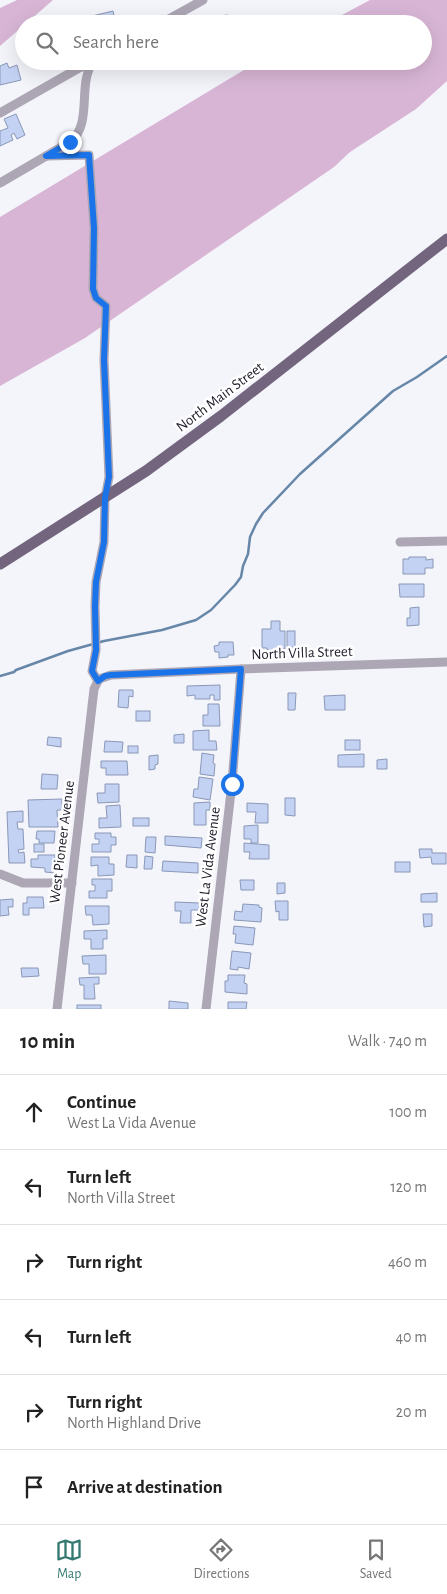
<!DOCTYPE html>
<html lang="en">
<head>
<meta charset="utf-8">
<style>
  :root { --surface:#fff; --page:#f2f2f2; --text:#222; --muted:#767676; --line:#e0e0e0; --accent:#337970 }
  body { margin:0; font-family:"Alegreya Sans",sans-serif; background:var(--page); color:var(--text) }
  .stop { position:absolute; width:15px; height:15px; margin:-11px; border:4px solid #1a73e8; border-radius:50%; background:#fff }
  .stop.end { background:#1a73e8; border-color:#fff; box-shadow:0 1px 5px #0008 }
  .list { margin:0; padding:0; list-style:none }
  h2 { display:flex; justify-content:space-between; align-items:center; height:65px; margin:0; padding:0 20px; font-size:21px }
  h2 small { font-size:16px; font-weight:400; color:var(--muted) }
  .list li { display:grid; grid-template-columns:32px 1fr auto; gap:15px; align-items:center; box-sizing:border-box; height:75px; padding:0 20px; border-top:1px solid var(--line) }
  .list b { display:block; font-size:19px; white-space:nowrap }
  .list p { margin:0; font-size:16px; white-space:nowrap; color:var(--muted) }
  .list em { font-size:16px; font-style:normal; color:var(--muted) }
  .icon { flex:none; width:28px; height:28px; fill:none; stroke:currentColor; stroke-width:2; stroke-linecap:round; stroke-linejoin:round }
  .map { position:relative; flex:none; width:447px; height:1009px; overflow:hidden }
  .search { position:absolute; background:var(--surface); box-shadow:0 5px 20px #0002; left:15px; right:15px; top:15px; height:55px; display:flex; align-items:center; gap:12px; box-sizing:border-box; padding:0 18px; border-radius:28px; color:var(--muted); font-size:19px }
  .sheet { height:515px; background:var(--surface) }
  nav { display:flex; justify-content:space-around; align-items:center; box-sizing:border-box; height:70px; border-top:1px solid var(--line); background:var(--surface); font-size:14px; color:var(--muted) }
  nav a { display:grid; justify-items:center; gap:2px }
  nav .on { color:var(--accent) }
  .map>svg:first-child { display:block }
  .green { fill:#d8b5d5 }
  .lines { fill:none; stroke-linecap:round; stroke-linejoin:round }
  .stream { stroke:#6787a8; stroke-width:2.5 }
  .building { fill:#c3d1f2; stroke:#8a98b7 }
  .minor { stroke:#ada6b4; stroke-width:9 }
  .major { stroke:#72657d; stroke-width:11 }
  .route { stroke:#1a73e8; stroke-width:6 }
  .labels { text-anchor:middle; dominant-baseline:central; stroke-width:5; stroke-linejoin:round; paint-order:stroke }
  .street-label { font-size:15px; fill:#21202d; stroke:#fff }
</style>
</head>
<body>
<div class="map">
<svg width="447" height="1009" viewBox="0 0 447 1009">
  <rect width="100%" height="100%" fill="#f4f4fb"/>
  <g class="green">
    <polygon points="17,0 53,0 0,46 0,8"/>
    <polygon points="370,0 447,0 447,81 416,109 350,152 334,167 85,338 0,386 0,217 259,61 423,61 423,24 325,24"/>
  </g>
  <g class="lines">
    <polyline class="stream" points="0,676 14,672 16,670 68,651 104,641 162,630 196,620 211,610 235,585 241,577 243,566 248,554 250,537 256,524 263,513 300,474 393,391 417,377 447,356"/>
  </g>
  <g class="building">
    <polygon points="113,11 116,24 94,24 92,16"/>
    <polygon points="228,15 229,24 201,24 220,21 220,16"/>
    <polygon points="7,63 9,68 17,65 21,80 0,85 0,66"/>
    <polygon points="16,114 25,135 17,139 14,133 11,135 13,140 0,146 0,131 8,128 4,119"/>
    <polygon points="409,557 426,557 426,560 433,559 433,568 425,568 425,574 403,574 403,559 409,559"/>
    <polygon points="399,584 424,584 424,597 400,597"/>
    <polygon points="419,607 419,625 407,626 407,618 410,618 410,608"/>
    <polygon points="271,621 280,621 280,631 285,631 285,649 267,650 267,648 262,648 262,629 271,629"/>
    <rect x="287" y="631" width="8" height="16"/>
    <polygon points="219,642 233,642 234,655 228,655 228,657 219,658 219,652 215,652 214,646 219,645"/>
    <polygon points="220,685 220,700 214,700 214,695 210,695 210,699 195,699 195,695 187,696 187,686"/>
    <polygon points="119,690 133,690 133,697 129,696 128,708 118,707"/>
    <polygon points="288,693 296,693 295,710 288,710"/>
    <polygon points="345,695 345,710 325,710 324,696"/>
    <polygon points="208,704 219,704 220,726 203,726 203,715 208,715"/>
    <rect x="136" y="711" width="14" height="10"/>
    <polygon points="209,730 209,741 216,741 217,750 193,750 193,731"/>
    <polygon points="184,734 184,743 174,743 174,735"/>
    <polygon points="48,737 61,738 61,747 47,745"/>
    <rect x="345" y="740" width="15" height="10"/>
    <polygon points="105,741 123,742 122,752 104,752"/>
    <rect x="128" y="746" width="10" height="7"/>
    <polygon points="202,753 214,755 213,763 215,764 214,776 200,774"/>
    <polygon points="364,754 364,767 338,767 338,755"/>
    <polygon points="158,755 158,764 155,765 155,769 149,770 149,756"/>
    <polygon points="387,759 387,769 377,769 377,760"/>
    <polygon points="101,761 127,761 128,775 106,775 106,768 101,768"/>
    <polygon points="42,774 58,775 57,789 41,789"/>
    <polygon points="199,777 213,779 210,800 193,797 194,789 198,789"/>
    <polygon points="105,784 119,784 119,802 98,803 97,793 105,793"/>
    <polygon points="285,798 295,798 295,816 285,815"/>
    <polygon points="62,799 62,810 57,810 58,827 29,827 28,800"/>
    <polygon points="210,802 210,810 206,810 206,825 194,825 194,803"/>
    <polygon points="247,803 268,804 268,823 255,823 256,812 247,812"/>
    <polygon points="120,805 121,827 99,828 99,818 107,818 106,806"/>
    <polygon points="23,811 23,822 17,822 18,829 23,829 24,849 18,850 19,853 24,852 25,863 9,863 7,812"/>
    <rect x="133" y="818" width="16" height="8"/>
    <polygon points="258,825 258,843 251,843 251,839 244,839 244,826"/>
    <polygon points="37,831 55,831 54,843 39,843 39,839 36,839"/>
    <polygon points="95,833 111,833 111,837 116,837 116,845 111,845 111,852 92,852 92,844 99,844 99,839 95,839"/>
    <polygon points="165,836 202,838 201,848 165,845"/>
    <polygon points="146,837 156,837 155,853 145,852"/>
    <polygon points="244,843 269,845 269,859 249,859 250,852 244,852"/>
    <rect x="34" y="844" width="10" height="8"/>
    <polygon points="419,849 432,849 432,853 446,853 446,864 432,864 431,857 420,858"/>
    <polygon points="38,855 55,855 55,873 45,872 45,868 31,867 31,859 38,859"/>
    <polygon points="127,855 137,855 137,868 126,867"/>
    <polygon points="145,856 153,857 152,869 144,869"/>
    <polygon points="91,857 109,857 109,864 114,864 114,875 98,876 98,865 91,866"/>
    <polygon points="163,861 198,863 198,873 162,871"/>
    <rect x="395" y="862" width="15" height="10"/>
    <polygon points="92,879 112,879 112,891 107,891 107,898 89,898 89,891 95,891 95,885 92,885"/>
    <polygon points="240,880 254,880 254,890 241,890"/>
    <polygon points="277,883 285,883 285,893 277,894"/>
    <polygon points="437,893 437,902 421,902 421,894"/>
    <polygon points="27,897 43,897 44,908 29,908 29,915 23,915 23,903 27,903"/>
    <polygon points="13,899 13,907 8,907 9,915 0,916 0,900"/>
    <polygon points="275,901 288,901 288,920 279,920 279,911 276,912"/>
    <polygon points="175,902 199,903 199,910 191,910 191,923 180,923 181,911 175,911"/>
    <polygon points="243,904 259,905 259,907 262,908 261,922 234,920 235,911 242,912"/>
    <polygon points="85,906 109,906 109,924 93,925 92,915 86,915"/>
    <polygon points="423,914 432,914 432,926 424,927"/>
    <polygon points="234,926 255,928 253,945 235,943 236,934 233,934"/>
    <polygon points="107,930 107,939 103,939 103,949 91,949 91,939 84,939 84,931"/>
    <polygon points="232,951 251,953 249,969 238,967 238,970 230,969"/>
    <polygon points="106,955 106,974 89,974 89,964 83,964 82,956"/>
    <polygon points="21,968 38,968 39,976 22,977"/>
    <polygon points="228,975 245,975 244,983 247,984 247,994 225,992 225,981 228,981"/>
    <polygon points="99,977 99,984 94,984 95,999 84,999 84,985 80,985 79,978"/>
    <polygon points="169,1001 188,1003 188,1009 169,1009"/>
    <polygon points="228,1002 247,1002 246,1009 228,1009"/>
    <rect x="77" y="1005" width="24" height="4"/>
  </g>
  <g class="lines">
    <g class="minor">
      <polyline points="160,24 203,0"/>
      <polyline points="0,113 79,68 90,65"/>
      <polyline points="46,156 89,155 94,228 93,289 96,298 106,306 104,360 109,477 105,498 104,542 96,582 95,606 96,650 92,671 98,681"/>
      <path d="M0 183 70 142C94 123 76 83 94 61"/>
      <polyline points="400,542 447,541"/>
      <polyline points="0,874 23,883 72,883"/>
      <polyline points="57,1009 94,689 99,679 111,675 241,669 447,662"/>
      <polyline points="206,1009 232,783 241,669"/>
    </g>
    <polyline class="major" points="0,564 146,471 221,416 447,239"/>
  </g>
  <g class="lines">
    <polyline class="route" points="70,142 46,156 89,155 94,228 93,289 96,298 106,306 104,360 109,477 105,498 104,542 96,582 95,606 96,650 92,671 98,681 105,676 111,675 241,669 232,784"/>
  </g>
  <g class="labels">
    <g class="street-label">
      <text transform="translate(220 397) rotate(-37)">North Main Street</text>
      <text transform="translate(302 653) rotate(-2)">North Villa Street</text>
      <text transform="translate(62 842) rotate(-83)">West Pioneer Avenue</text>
      <text transform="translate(208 867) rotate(-83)">West La Vida Avenue</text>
    </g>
  </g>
</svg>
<div class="stop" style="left:232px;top:784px"></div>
<div class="stop end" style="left:70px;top:142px"></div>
<div class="search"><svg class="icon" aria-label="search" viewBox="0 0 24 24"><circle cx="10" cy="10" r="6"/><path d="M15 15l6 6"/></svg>Search here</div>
</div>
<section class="sheet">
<h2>10 min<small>Walk · 740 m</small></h2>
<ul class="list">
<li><svg class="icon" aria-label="ahead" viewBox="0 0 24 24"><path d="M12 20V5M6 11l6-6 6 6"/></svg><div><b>Continue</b><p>West La Vida Avenue</p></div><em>100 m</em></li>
<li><svg class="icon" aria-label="left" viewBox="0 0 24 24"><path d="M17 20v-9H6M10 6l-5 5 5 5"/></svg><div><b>Turn left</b><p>North Villa Street</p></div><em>120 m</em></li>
<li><svg class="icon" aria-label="right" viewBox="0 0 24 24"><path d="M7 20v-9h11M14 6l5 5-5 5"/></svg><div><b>Turn right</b></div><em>460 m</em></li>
<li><svg class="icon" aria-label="left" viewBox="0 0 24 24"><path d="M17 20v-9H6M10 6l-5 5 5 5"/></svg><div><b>Turn left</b></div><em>40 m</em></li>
<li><svg class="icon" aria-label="right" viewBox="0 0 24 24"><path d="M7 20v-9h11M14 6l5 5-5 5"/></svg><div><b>Turn right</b><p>North Highland Drive</p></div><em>20 m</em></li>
<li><svg class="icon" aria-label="arrive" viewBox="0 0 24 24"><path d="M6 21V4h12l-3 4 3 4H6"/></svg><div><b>Arrive at destination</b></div></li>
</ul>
</section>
<nav>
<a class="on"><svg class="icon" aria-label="map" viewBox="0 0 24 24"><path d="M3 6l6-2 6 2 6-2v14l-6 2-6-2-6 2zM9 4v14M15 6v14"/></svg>Map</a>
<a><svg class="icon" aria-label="directions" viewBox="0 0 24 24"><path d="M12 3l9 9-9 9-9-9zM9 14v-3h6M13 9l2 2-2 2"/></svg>Directions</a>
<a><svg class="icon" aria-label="saved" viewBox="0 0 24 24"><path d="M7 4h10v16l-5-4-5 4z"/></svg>Saved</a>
</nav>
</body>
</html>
